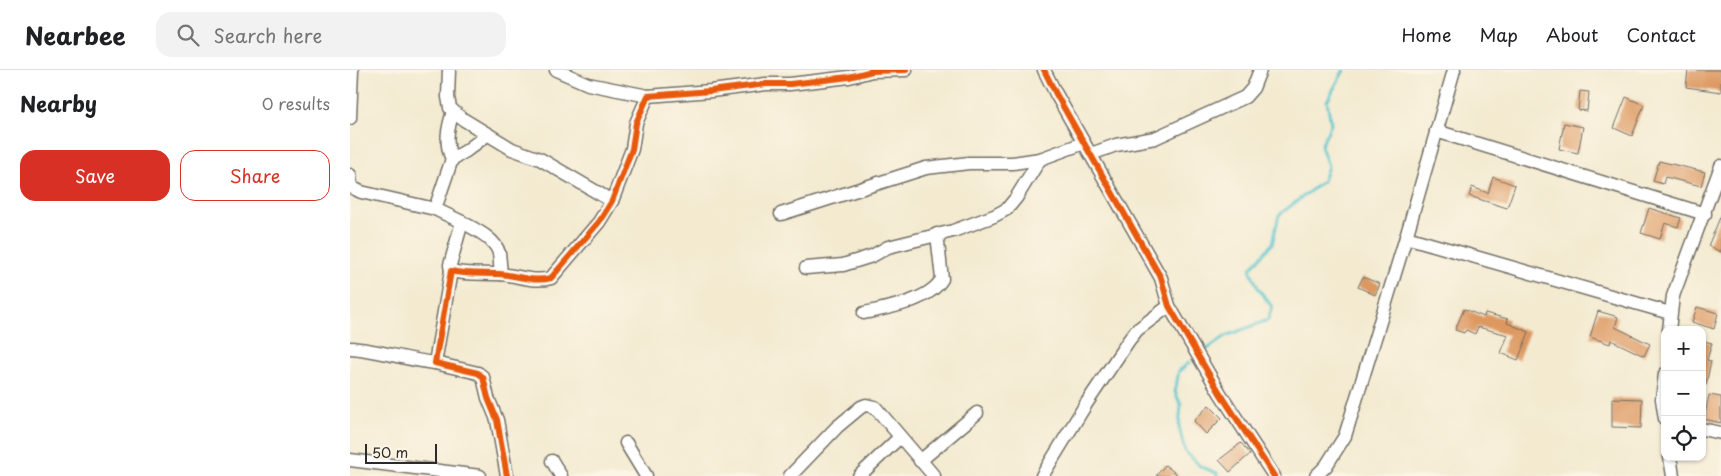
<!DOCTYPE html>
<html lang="en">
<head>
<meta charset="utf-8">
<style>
  :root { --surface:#fff; --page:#f2f2f2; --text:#202124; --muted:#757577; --line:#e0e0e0; --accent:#d93025 }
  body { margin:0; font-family:"Playpen Sans",sans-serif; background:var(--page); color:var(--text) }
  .controls { position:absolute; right:15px; bottom:15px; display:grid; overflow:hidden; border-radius:10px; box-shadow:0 1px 4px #0004 }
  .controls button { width:45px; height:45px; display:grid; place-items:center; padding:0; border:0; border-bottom:1px solid var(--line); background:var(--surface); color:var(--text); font:25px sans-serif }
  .scale { position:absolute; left:15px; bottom:12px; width:72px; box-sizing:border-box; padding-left:5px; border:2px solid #2b2b2b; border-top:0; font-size:14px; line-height:18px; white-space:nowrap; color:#2b2b2b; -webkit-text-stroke:4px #fcf5e5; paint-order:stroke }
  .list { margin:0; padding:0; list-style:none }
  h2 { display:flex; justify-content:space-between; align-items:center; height:65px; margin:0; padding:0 20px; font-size:21px }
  h2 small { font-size:16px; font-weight:400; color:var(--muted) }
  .actions { display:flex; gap:10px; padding:15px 20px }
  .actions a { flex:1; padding:11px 0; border:1px solid var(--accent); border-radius:15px; text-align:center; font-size:18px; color:var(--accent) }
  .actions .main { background:var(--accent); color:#fff }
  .icon { flex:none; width:28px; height:28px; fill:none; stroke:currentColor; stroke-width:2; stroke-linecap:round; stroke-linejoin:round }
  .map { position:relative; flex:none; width:1371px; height:406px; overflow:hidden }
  header { display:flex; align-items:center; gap:30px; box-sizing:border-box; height:70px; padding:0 25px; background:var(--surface); border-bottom:1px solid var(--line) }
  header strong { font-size:24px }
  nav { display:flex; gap:28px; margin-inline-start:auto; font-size:18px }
  .search { width:350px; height:45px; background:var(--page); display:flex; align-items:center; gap:12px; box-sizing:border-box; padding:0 18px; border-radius:15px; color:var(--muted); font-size:19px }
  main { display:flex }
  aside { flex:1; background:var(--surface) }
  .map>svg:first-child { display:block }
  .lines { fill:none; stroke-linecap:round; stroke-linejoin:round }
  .stream { stroke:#58c5ce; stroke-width:3 }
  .building { fill:#dd9861 }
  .minor-casing { stroke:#716e65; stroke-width:15 }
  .minor { stroke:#fff; stroke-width:12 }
  .cycleway-casing { stroke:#fcf5e5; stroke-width:9 }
  .cycleway { stroke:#e8590c; stroke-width:6 }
</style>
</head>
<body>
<header>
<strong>Nearbee</strong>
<div class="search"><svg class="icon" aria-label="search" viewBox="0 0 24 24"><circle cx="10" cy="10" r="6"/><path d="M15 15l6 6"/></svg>Search here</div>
<nav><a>Home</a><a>Map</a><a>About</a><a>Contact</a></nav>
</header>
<main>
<aside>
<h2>Nearby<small>0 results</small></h2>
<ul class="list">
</ul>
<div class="actions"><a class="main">Save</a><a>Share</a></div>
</aside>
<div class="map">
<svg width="1371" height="406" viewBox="0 0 1371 406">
  <rect width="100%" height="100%" fill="#fcf5e5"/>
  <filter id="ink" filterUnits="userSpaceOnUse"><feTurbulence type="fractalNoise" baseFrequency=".02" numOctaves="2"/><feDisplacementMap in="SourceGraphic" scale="10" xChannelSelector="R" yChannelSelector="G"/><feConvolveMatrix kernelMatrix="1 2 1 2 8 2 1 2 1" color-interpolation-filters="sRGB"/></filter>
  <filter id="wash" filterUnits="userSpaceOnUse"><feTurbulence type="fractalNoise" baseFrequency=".0096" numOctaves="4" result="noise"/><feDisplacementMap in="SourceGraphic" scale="20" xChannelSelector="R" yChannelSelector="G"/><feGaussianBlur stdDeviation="1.12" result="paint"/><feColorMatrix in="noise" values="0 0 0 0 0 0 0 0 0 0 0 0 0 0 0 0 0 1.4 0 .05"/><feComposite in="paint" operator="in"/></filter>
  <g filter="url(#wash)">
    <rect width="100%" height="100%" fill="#f3ead0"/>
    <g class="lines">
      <g class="stream">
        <polyline points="856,280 876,266 918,250 922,237 908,218 900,199 922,174 929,145 973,111 978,96 971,76 981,54 977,31 994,0"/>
        <polyline points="840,292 829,301 825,322 831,335 829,357 835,381 851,397 867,403 867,406"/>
      </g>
    </g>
    <g id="blocks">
      <g class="building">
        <polygon points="1338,0 1371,0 1371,22 1336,17"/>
        <polygon points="1230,21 1239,22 1237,41 1228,40"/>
        <polygon points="1276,27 1294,35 1282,66 1264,58"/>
        <polygon points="1214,53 1233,57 1228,83 1209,79"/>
        <polygon points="1309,91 1355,102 1351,116 1315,107 1313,114 1303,111"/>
        <polygon points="1143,107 1165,115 1157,138 1119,126 1122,117 1138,123"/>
        <polygon points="1299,138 1331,148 1328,157 1315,153 1310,169 1291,163"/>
        <polygon points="1371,145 1371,182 1358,176"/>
        <polygon points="1013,207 1030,214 1025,225 1008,217"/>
        <polygon points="1347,237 1368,243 1364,259 1342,252"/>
        <polygon points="1114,239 1134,247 1135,243 1158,249 1157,253 1179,262 1168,290 1151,283 1158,265 1128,257 1125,264 1116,260 1114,263 1105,260"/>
        <polygon points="1248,241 1268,247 1265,257 1300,274 1294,286 1261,270 1260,274 1240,267"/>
        <polygon points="1354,271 1362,273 1357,290 1361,291 1356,315 1352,315 1352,276"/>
        <polygon points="1359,325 1371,327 1371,353 1354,349"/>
        <polygon points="1262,328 1292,329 1291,358 1262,357"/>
        <polygon points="859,335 872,348 856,364 844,351"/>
        <polygon points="891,373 900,384 880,402 869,390"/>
        <polygon points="815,395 829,406 806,406"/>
      </g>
    </g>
  </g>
  <g filter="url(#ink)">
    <use href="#blocks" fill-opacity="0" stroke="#716e65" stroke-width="1"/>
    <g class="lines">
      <g class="minor-casing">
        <g id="minor">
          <polyline points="99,0 98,27 100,38 111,48 162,79 190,89 262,131"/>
          <polyline points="206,0 238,14 298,26"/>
          <polyline points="694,0 706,24 811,208 819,236 870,323 924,406"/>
          <polyline points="0,48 2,0"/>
          <polyline points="1086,61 1355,144"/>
          <polyline points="741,84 766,75 805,68 895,27 903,18 910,0"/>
          <path d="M102 89C94 72 98 58 103 41"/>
          <polyline points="0,105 1,117 11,122 85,139 102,89 116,81 138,64"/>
          <polyline points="85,139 112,152 100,195 101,201"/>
          <polyline points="431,144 576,98 619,93 663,93 690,89 734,73"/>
          <path d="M112 152C124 159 145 168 149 183 150 190 150 197 151 204"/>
          <polyline points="1056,167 1320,243"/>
          <polyline points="456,198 493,195 522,186 538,177 603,161 644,146 657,139 666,128 690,89"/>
          <path d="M514 243C538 238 579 231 592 209L587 164"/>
          <polyline points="1319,260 1323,226 1371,96"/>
          <path d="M0 278C29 280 56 290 85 293"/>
          <polyline points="1315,304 1312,329 1315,349"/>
          <polyline points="1352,359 1371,363"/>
          <polyline points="276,373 296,406"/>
          <polyline points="1320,387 1323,406"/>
          <polyline points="0,390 130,406"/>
          <polyline points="202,391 211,406"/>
          <polyline points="570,391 627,343"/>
          <path d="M157 406 147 350 138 328 133 307 128 303 85 293 101 201C117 205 133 203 149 204 167 205 184 213 201 208L249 152 262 131 282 79 286 53 298 26 361 21 416 14H440L466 11 499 7 522 1 556 0"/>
          <polyline points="440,406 487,357 511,337 516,335 525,337 584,406"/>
          <polyline points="509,406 550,367"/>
          <polyline points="692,406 736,334 779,270 787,260 819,236"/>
          <polyline points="966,406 976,396 995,366 1057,164 1104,0"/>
        </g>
      </g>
      <use href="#minor" class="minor"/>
      <g class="cycleway-casing">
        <g id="cycleway">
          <polyline points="694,0 706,24 811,208 819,236 870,323 924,406"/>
          <path d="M157 406 147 350 138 328 133 307 128 303 85 293 101 201C117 205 133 203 149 204 167 205 184 213 201 208L249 152 262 131 282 79 286 53 298 26 361 21 416 14H440L466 11 499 7 522 1 556 0"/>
        </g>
      </g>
      <use href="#cycleway" class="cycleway"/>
    </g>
  </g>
</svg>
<div class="controls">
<button>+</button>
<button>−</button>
<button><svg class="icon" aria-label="locate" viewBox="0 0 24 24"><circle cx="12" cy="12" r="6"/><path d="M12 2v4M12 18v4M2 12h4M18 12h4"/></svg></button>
</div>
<div class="scale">50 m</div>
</div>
</main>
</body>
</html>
